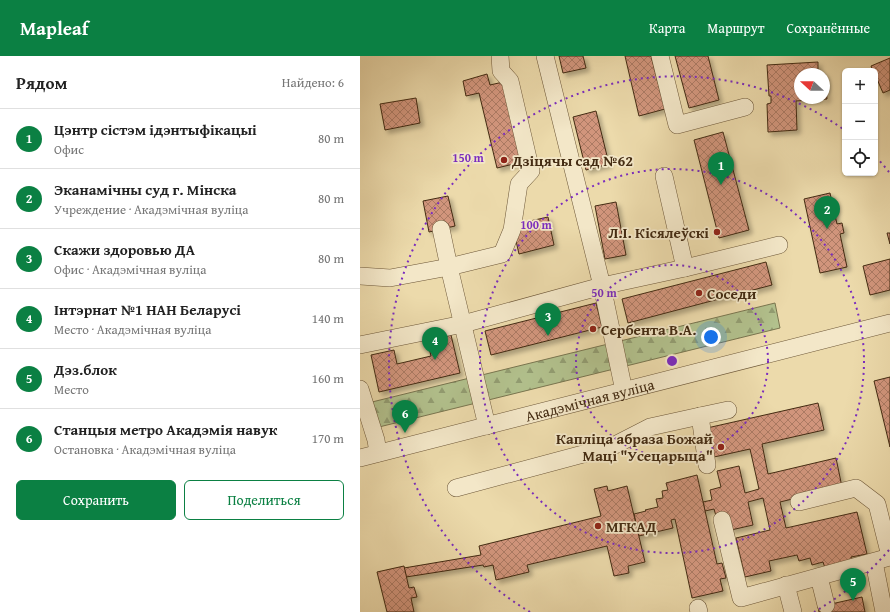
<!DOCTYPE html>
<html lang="ru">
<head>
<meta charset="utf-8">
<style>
  :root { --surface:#fff; --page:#f2f2f2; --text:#222; --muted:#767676; --line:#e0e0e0; --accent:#0b8043 }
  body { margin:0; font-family:"Gentium Book Plus",serif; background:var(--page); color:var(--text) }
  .controls { position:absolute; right:12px; top:12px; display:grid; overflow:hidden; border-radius:6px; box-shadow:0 1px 3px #0004 }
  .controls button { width:36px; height:36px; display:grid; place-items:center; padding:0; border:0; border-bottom:1px solid var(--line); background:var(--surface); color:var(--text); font:20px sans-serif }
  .compass { position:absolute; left:434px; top:12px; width:36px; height:36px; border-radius:50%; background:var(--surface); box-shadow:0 1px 3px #0004; rotate:291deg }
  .you { position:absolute; left:351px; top:281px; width:14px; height:14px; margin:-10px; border:3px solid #fff; border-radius:50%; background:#1a73e8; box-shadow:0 0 0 6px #1a73e833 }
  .badge { display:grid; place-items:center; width:26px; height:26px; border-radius:50%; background:var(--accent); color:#fff; font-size:13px; font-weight:700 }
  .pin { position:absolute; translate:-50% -33px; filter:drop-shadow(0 1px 2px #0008) }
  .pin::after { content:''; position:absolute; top:21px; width:14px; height:12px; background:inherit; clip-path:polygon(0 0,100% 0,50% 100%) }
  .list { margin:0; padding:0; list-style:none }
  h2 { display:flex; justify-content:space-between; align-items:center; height:52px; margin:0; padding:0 16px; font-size:17px }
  h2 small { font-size:13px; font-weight:400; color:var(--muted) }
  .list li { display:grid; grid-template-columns:26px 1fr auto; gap:12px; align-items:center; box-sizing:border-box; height:60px; padding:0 16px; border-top:1px solid var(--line) }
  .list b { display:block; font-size:15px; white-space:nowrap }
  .list p { margin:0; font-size:13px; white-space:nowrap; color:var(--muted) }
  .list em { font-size:13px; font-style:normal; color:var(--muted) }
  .actions { display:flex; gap:8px; padding:12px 16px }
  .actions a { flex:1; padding:9px 0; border:1px solid var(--accent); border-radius:6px; text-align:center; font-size:14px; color:var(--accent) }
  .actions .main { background:var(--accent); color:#fff }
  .icon { flex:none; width:22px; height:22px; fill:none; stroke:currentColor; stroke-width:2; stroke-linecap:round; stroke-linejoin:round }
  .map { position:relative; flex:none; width:530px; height:556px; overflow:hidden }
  header { display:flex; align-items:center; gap:24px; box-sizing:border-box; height:56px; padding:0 20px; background:var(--accent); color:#fff }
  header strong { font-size:19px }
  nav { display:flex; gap:22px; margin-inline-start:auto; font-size:14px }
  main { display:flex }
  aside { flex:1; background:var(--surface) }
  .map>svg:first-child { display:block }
  .forest { fill:url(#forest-firs); stroke:#7a7650 }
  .building { fill:url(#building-cross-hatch); stroke:#432b12; fill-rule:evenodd; filter:url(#shadow) }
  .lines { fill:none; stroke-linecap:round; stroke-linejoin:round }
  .minor-casing { stroke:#6d5738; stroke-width:18 }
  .minor { stroke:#f3e7c8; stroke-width:17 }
  .ring { fill:none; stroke:#7b2cbf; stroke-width:2; stroke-dasharray:2 4 }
  .poi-dot { fill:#8f2418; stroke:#f3e7c8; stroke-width:1.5 }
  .labels { text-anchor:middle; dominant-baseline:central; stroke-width:3.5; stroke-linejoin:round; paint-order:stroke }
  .poi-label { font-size:15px; font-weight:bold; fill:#432b12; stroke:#f3e7c8; text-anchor:start }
  .street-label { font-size:15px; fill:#432b12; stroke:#f3e7c8 }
  .centre { fill:#7b2cbf; stroke:#f3e7c8; stroke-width:2 }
  .ring-label { font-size:12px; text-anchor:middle; font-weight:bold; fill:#7b2cbf; stroke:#f3e7c8; stroke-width:3.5; stroke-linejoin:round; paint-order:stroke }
</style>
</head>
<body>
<header>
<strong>Mapleaf</strong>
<nav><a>Карта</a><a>Маршрут</a><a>Сохранённые</a></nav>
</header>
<main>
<aside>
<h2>Рядом<small>Найдено: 6</small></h2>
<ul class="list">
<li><span class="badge">1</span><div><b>Цэнтр сістэм ідэнтыфікацыі</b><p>Офис</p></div><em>80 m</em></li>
<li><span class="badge">2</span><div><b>Эканамічны суд г. Мінска</b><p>Учреждение · Акадэмічная вуліца</p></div><em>80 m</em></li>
<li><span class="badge">3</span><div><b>Скажи здоровью ДА</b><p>Офис · Акадэмічная вуліца</p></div><em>80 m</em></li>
<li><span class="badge">4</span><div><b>Інтэрнат №1 НАН Беларусі</b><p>Место · Акадэмічная вуліца</p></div><em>140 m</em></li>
<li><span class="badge">5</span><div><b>Дэз.блок</b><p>Место</p></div><em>160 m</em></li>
<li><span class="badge">6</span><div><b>Станцыя метро Акадэмія навук</b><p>Остановка · Акадэмічная вуліца</p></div><em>170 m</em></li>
</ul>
<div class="actions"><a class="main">Сохранить</a><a>Поделиться</a></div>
</aside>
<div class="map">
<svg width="530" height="556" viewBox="0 0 530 556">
  <defs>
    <pattern id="forest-firs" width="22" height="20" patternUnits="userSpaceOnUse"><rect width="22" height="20" fill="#b2c18d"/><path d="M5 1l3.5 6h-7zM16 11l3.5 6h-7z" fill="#929d72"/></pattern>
    <pattern id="building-cross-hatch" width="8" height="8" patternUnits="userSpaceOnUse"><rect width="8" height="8" fill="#d1957c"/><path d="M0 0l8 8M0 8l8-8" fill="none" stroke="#ab7a64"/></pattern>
    <filter id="shadow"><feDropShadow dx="3.5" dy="3.5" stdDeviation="2" flood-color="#0004"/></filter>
  </defs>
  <rect width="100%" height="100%" fill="#ecdaab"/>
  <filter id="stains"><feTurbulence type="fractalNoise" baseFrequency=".005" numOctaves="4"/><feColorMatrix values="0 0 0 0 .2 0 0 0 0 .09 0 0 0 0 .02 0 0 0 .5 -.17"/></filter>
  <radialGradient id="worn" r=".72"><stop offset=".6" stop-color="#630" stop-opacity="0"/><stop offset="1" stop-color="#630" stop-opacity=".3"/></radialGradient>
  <polygon class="forest" points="415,247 420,272 19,371 12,346"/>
  <g class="building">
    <polygon points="199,0 223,0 226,12 203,17"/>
    <polygon points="265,0 291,0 305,53 279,60"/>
    <polygon points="315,0 348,0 359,44 329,52"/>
    <polygon points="530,2 530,34 523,37 517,23 515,24 515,15 513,15 511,10"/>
    <path d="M458 6V18H465L467 43 436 45 437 74 408 76 407 48 411 47V40H409L407 9ZM440 18H464V42H440Z"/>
    <polygon points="127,18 130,29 143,26 162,106 137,112 119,37 106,40 103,25"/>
    <polygon points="56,42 60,67 25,74 20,48"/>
    <polygon points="236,55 249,108 226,114 213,61"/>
    <polygon points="363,76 389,174 359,182 334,84"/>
    <polygon points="470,137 477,168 482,167 484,177 480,178 487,211 460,217 444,143"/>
    <polygon points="88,140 95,170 69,176 63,145"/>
    <polygon points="256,146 266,199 245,203 235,150"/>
    <polygon points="188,161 194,189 159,198 154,176 162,174 161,167"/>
    <polygon points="527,177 530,177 530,188"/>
    <polygon points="530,203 530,234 510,239 503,210"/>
    <polygon points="406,206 412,229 268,267 262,243"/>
    <polygon points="236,247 242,271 131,299 125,275"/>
    <polygon points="91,279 100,317 19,336 11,299 34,294 37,308 71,300 67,284"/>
    <polygon points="530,321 530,391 514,325"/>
    <polygon points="458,347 464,374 402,388 408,418 476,402 482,431 420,446 426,472 497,456 507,498 491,501 492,506 465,512 463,506 452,509 450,502 439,505 437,499 409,505 411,515 385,521 376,482 410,474 403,442 388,446 393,469 371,474 356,460 354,453 345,455 343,446 352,444 350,434 361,431 357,415 379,410 385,437 399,433 390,393 354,401 347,372"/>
    <polygon points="337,419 357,508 362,507 366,522 360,523 363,535 332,542 315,463 311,464 313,472 279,480 274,458 286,455 285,454 298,451 296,443 303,442 302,435 308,434 306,427"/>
    <polygon points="247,430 248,435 267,430 285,506 268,510 269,517 254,520 247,490 167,509 169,516 136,524 133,509 124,511 123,509 46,521 44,512 121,499 119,490 241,460 234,433"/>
    <polygon points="44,510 49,532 54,531 57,541 51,542 54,556 27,556 17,516"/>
    <polygon points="502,541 505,556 459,556 458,551"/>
  </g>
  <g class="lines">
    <g class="minor-casing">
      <g id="minor">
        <polyline points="185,0 242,230 264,335"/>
        <polyline points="300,0 317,69 385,51"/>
        <polyline points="304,120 325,212"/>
        <polyline points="81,173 89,211 127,370"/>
        <polyline points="0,220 30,222 89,211 142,198 152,174 159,128 171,115 150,25 141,15 140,0"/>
        <polyline points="0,289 103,268 242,230 325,212 419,189"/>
        <polyline points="0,333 16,384 18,397"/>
        <polyline points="340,360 368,354"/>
        <path id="s1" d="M0 402 530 267"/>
        <polyline points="96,432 253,390 290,371 340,360 347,409"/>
        <polyline points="439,446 496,432 517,448 530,500"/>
        <polyline points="362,464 381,542 530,501"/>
        <polyline points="514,506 524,556"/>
        <polyline points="459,521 466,549"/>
        <polyline points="426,529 433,556"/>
        <polyline points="338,552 339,556"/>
      </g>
    </g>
    <use href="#minor" class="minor"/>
  </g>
  <g class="ring">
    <circle cx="312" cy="305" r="96"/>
    <circle cx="312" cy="305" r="192"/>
    <path d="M529 494A288 288 0 0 1 454 556M170 556A288 288 0 1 1 483 73M516 101A288 288 0 0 1 529 116"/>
  </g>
  <g class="poi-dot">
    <circle cx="144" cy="104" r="4"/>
    <circle cx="357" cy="176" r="4"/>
    <circle cx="339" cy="237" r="4"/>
    <circle cx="233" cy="273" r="4"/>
    <circle cx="361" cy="391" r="4"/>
    <circle cx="238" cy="470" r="4"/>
  </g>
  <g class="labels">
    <g class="poi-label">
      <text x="152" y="104">Дзіцячы сад №62</text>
      <text x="349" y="176" text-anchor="end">Л.І. Кісялеўскі</text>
      <text x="347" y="237">Соседи</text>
      <text x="241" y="273">Сербента В.А.</text>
      <text x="353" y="382" text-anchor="end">Капліца абраза Божай<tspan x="353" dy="17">Маці "Усецарыца"</tspan></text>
      <text x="246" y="470">МГКАД</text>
    </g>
    <g class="street-label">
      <text stroke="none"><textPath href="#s1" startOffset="237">Акадэмічная вуліца</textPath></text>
    </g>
  </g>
  <circle cx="312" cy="305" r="6" class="centre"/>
  <g class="ring-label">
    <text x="108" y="106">150 m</text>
    <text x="176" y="173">100 m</text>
    <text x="244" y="241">50 m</text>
  </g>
  <rect width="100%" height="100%" filter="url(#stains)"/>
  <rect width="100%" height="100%" fill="url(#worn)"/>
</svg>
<div class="controls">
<button>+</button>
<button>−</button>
<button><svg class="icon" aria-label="locate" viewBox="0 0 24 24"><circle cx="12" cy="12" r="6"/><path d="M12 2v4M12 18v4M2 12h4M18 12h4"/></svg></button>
</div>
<svg class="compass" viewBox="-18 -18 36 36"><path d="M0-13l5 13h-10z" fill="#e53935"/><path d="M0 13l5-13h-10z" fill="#767676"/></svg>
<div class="you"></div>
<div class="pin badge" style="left:361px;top:129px">1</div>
<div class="pin badge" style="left:467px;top:173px">2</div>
<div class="pin badge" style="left:188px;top:280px">3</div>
<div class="pin badge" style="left:75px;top:304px">4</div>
<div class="pin badge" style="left:493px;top:545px">5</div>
<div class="pin badge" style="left:45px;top:377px">6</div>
</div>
</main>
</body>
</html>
